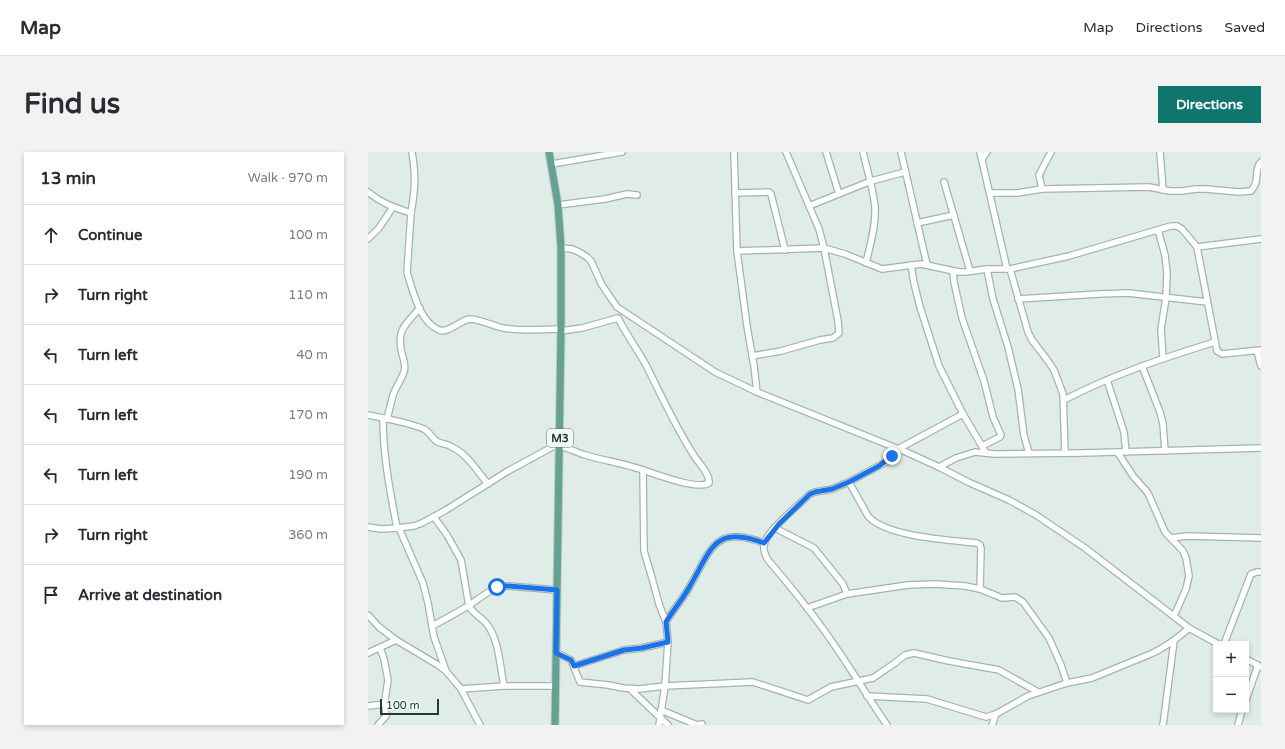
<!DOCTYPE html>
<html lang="en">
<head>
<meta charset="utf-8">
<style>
  :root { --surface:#fff; --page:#f2f2f3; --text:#2b2b33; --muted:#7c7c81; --line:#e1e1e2; --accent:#0f766e }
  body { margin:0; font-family:"Varela Round",sans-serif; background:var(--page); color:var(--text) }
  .controls { position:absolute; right:12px; bottom:12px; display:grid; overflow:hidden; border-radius:0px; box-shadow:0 2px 6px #0003 }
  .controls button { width:36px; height:36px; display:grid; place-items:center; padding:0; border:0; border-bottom:1px solid var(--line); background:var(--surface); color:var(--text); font:20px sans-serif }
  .scale { position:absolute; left:12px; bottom:10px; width:59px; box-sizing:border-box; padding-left:4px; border:2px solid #213c36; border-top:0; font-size:11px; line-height:14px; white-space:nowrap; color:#213c36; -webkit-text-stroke:3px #f1f8f5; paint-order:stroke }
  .stop { position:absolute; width:12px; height:12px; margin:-9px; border:3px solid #1a73e8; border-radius:50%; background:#fff }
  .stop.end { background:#1a73e8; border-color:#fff; box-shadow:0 1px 4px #0008 }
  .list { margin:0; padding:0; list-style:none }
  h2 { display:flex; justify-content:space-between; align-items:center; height:52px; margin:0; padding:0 16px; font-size:17px }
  h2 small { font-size:13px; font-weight:400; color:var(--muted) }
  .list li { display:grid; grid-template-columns:26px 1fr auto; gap:12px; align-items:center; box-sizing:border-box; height:60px; padding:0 16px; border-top:1px solid var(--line) }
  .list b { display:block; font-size:15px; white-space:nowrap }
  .list em { font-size:13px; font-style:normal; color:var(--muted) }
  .icon { flex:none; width:22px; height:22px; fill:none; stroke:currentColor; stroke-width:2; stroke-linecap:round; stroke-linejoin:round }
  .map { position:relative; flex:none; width:893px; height:573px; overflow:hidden; border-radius:0px }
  header { display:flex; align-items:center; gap:24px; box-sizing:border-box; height:56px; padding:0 20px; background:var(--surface); border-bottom:1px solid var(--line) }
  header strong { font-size:19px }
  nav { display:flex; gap:22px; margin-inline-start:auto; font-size:14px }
  .intro { display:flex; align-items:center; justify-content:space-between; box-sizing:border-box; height:96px; padding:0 24px }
  h1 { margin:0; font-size:28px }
  .button { padding:10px 18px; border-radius:0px; background:var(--accent); color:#fff; font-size:14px; font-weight:700 }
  main { display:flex; gap:24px; padding:0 24px }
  aside { flex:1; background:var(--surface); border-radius:0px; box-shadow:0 2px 6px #0003 }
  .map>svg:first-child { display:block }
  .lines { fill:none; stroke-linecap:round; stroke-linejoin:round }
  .minor-casing { stroke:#a3b4ae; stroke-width:8 }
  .major-casing { stroke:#c1c8c7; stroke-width:9 }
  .minor { stroke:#fff; stroke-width:5.5 }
  .major { stroke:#64a294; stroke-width:7 }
  .route { stroke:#1a73e8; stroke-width:5 }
  .labels { text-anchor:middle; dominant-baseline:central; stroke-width:4; stroke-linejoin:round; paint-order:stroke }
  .shield { fill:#f1f8f5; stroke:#5f746f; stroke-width:1 }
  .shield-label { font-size:11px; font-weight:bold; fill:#213c36 }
</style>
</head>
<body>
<header>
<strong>Map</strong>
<nav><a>Map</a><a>Directions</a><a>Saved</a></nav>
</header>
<div class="intro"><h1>Find us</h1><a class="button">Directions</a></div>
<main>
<aside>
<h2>13 min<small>Walk · 970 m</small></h2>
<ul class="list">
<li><svg class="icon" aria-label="ahead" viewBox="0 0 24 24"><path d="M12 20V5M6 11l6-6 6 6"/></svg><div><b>Continue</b></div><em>100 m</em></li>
<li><svg class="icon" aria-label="right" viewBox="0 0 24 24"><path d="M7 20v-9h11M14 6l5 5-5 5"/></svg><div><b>Turn right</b></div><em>110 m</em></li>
<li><svg class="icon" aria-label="left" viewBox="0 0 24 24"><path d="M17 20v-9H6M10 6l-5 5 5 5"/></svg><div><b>Turn left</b></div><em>40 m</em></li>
<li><svg class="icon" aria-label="left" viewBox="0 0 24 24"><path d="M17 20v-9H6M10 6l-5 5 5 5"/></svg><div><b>Turn left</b></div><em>170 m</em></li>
<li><svg class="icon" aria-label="left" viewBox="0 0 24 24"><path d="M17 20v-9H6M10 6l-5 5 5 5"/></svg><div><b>Turn left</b></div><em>190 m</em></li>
<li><svg class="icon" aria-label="right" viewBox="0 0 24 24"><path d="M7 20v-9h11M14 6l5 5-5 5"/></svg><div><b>Turn right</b></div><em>360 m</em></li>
<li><svg class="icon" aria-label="arrive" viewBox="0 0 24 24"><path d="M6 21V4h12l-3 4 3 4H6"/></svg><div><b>Arrive at destination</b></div></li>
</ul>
</aside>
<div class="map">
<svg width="893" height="573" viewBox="0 0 893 573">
  <rect width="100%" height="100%" fill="#e0ece7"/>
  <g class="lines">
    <g class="minor-casing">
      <g id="minor">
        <polyline points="366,0 369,99 379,174 386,214 389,240"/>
        <polyline points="458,0 471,42"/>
        <path d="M495 0C499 18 505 36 507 55 508 74 502 93 498 111"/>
        <polyline points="533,0 559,113"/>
        <polyline points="612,0 639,117"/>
        <polyline points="792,0 795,38"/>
        <polyline points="614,7 619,0"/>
        <polyline points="184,12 254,0"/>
        <polyline points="576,30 602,119"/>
        <polyline points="674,37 671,23 683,0"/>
        <path d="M0 40C13 51 27 56 43 61L39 120 40 124C46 142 52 170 71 178 80 182 92 168 102 167 110 167 126 174 135 176 154 179 174 178 193 177"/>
        <polyline points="367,41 401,40 403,42 417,98"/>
        <path d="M622 41H649L674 37 781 35 802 39H814L828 37H838L871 40 883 39C893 28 885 18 893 10"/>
        <polyline points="190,53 237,47 259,42 269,43"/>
        <polyline points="441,54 503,29 537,20"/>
        <path d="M43 61C47 38 48 24 44 0"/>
        <polyline points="549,71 586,63"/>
        <polyline points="790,78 797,103 799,121 798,146 793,177 795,206"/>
        <polyline points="0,87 11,76 25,55"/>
        <polyline points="829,95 893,87"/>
        <polyline points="193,96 204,97 211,100 219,105 223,109 234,133 249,155 347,220 389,240 538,300 571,315 600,330 641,348 668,363 717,396 821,476 850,492"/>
        <polyline points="369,99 456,96 477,102 514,117 553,112 591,120 598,120 619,117 642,117 701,104 803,74 809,74 814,77 829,95 849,199 854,202 893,198"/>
        <polyline points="543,113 546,131 552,155 571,214 595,262 618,301"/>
        <polyline points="619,117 625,147 640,195 650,237 656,284 661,301"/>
        <polyline points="642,117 660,180 664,188 680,209 686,218 695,242 697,301"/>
        <polyline points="585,119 586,130 594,166 616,229 625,265 633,283 632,285 614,294"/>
        <polyline points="650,147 731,142 760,141 839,150"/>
        <polyline points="889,199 893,214"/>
        <polyline points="384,204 413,199 452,188 465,186 471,181 470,169 456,96 451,77 418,0"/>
        <polyline points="774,214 792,260 795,272 797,299"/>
        <polyline points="739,228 756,280 758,300"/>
        <path d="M696 248C744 223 795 206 847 190"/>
        <path d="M0 263C19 267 39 270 56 277 62 280 64 287 70 290 74 292 80 292 84 295 99 302 110 320 120 332"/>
        <path d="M15 266C15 304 22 339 29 376"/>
        <path d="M19 267C21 259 23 251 25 243 28 235 33 228 36 220 38 215 36 208 34 202 28 178 37 173 52 156"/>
        <polyline points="750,301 765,324 780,341 797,380 815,399 818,406 821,424 818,437 806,464"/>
        <polyline points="571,315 588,306 607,300 627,302 714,301 893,296"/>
        <polyline points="275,318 276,399 284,426 291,452 298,470"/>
        <path d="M481 330 500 364C518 385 582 388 609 391L612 393 613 396 612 437"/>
        <path d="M66 365 79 383 93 408 101 454C105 462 113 465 118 471 131 486 132 515 136 534"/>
        <path d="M0 375 13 377 29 376 46 374 54 371 78 358 140 319 186 294C196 293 207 300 217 303 233 308 249 310 265 315 281 319 327 339 341 331 342 321 330 311 325 302 307 274 293 243 278 213 269 197 258 182 250 166L214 176 193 179"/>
        <polyline points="31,376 55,431 60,451 66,485 78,519"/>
        <polyline points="407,376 446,396 475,432 479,442"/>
        <polyline points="803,386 819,384 893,386"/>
        <polyline points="439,456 479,442 540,433 567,432 597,434 612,437 634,446 647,445 655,450 681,486 693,513 699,531"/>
        <polyline points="0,463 11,475 28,488 70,513 78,519 93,537 136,534 188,534"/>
        <path d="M64 474C76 468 88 461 100 454 113 446 125 433 141 434L189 438"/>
        <polyline points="856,492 883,422 889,420 893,420"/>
        <polyline points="0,501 28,488"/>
        <polyline points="189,501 203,508 212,530 240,533 255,536 271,537 297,534 385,530 440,548 463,535 505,526 527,511 537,503 546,501 581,509 631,518 670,540"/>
        <polyline points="878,507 893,515"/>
        <polyline points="206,514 256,498 274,496 300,490"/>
        <polyline points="93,537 112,573"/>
        <polyline points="262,537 300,573"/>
        <path d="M499 544 559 547 618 565 628 562 660 544 699 531 724 526 785 501C799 494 810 486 821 476"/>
        <polyline points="878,548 890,513"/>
        <polyline points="0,554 17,552"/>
        <polyline points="293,558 329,573 334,572"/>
        <polyline points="10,573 18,564 17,548 20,528 16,507 12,496"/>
        <path d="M291 573 297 534 300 490 298 470C305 458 315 447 322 434 343 398 346 372 396 391"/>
        <path d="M519 573C501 547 485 520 467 494 447 464 423 435 400 408 397 403 395 399 396 393 398 379 431 353 442 342L447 340 464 337 481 330 518 310 530 297 595 262"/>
        <polyline points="624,573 628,562"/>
        <polyline points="795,573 806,489"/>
        <polyline points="870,573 874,558"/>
      </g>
    </g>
    <g class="major-casing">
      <polyline id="major" points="181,0 190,53 193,96 193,177 187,573"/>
    </g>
    <use href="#minor" class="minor"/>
    <use href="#major" class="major"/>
  </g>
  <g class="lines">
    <path class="route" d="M129 435 135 434H141L189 438 188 501 203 508 206 514 256 498 274 496 300 490 298 470C305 458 315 447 322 434 343 398 346 372 396 391L411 372 442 342 447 340 464 337 481 330 511 314 524 304"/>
  </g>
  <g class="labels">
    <rect class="shield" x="179" y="277" width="26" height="18" rx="3"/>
    <g class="shield-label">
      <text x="192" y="286">M3</text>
    </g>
  </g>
</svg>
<div class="controls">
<button>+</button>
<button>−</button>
</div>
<div class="scale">100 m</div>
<div class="stop" style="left:129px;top:435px"></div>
<div class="stop end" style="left:524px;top:304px"></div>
</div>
</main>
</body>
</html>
